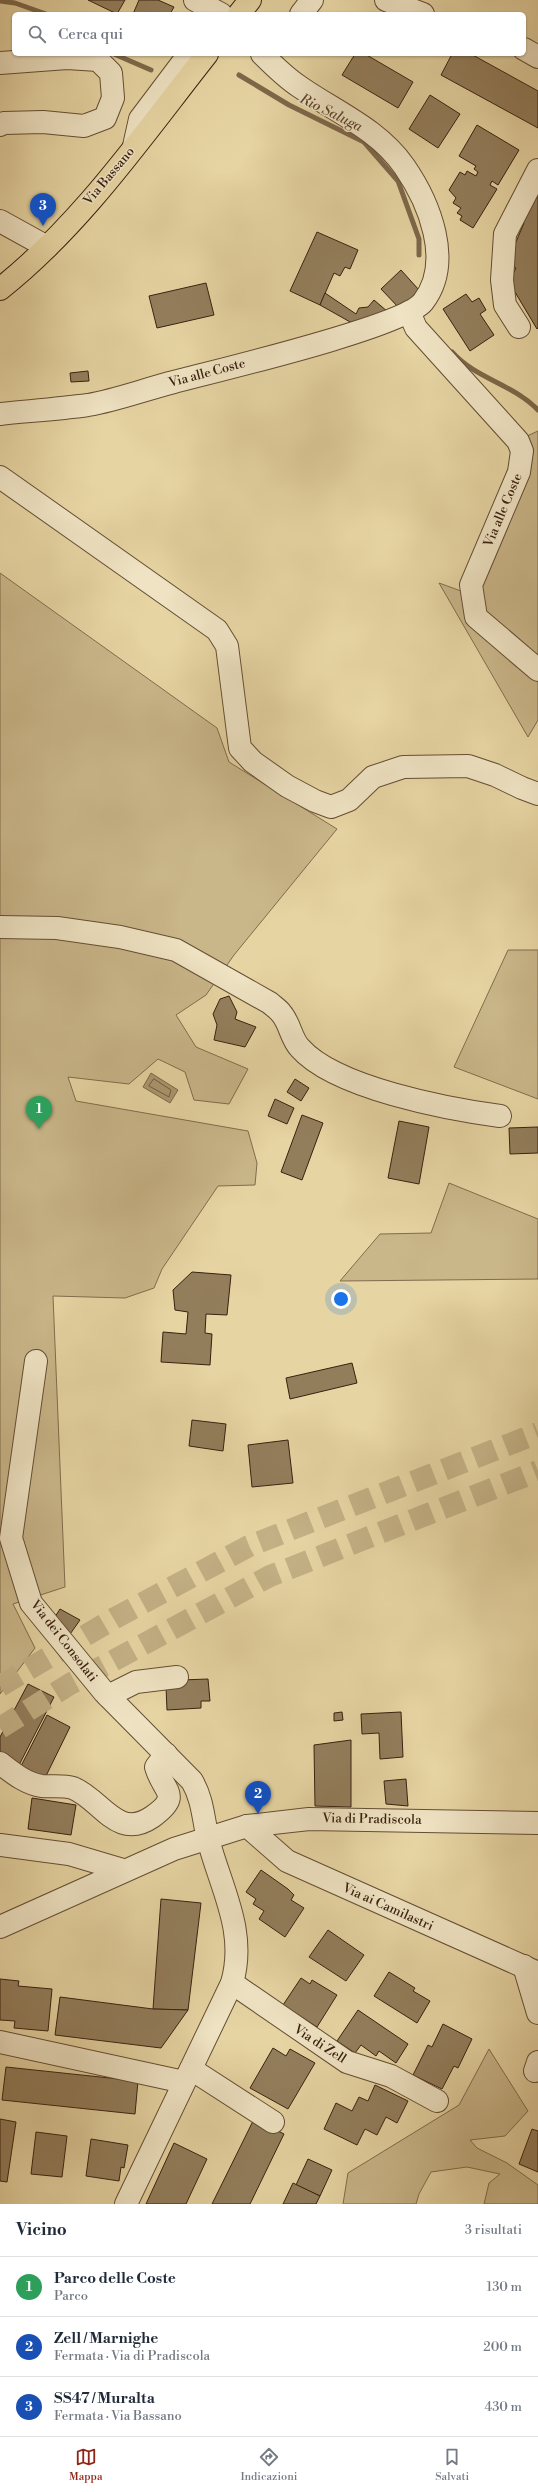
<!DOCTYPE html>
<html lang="it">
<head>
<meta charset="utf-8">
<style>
  :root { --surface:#fff; --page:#f2f2f3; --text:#1f2937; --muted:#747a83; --line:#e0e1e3; --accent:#8f2418 }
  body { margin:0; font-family:"Libre Bodoni",serif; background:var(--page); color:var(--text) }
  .you { position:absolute; left:341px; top:1299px; width:14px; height:14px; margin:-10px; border:3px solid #fff; border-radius:50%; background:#1a73e8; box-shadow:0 0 0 6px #1a73e833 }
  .badge { display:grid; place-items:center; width:26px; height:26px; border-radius:50%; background:var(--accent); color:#fff; font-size:13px; font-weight:700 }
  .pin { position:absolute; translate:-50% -33px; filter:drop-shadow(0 1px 2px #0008) }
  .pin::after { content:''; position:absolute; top:21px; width:14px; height:12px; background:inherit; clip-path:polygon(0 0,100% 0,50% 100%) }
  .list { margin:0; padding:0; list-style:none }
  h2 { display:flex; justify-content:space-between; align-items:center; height:52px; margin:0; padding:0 16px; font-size:17px }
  h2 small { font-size:13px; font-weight:400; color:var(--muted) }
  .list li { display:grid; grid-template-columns:26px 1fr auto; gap:12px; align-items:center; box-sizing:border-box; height:60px; padding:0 16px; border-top:1px solid var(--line) }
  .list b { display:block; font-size:15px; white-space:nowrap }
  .list p { margin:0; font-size:13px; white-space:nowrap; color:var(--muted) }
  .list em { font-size:13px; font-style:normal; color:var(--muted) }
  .icon { flex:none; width:22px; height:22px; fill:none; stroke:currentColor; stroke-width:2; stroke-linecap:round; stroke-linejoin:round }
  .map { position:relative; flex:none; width:538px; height:2204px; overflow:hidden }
  .search { position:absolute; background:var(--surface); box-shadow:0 1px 3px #0004; left:12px; right:12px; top:12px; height:44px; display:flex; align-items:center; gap:10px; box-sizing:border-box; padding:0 14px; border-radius:6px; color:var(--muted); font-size:15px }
  .sheet { height:232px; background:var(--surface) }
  nav { display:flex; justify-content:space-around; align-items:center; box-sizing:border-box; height:56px; border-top:1px solid var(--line); background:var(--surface); font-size:11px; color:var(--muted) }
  nav a { display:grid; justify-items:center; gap:2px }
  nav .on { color:var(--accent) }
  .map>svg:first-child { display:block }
  .green { fill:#c9b689; stroke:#816c4c }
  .water { fill:#ab9770; stroke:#7d684a }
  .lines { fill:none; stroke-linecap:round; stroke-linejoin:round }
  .shore { stroke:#725c40; stroke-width:1 }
  .stream { stroke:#7d684a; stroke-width:5 }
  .building { fill:#937e5c; stroke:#392110 }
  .highway-tunnel { stroke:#c3b085; stroke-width:22; stroke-dasharray:22 11; stroke-linecap:butt }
  .minor-casing { stroke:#644e34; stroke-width:24 }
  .major-casing { stroke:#392110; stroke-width:24 }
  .minor { stroke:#efe3c3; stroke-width:22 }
  .major { stroke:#e6d4a2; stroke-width:22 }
  .labels { text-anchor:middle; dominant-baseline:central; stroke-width:3; stroke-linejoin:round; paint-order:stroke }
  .street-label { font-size:13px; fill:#392110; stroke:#efe3c3 }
  .water-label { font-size:14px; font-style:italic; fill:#5b442d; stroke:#efe3c3 }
</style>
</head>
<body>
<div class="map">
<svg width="538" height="2204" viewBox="0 0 538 2204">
  <rect width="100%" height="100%" fill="#e6d4a2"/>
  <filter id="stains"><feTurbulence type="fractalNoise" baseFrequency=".005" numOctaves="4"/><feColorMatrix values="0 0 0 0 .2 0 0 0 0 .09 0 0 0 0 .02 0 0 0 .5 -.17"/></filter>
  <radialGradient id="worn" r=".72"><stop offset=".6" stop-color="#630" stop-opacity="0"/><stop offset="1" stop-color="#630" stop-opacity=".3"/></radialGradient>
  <g class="green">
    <polygon points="538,431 538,720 528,737 439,583 461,591 515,472 512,443"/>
    <polygon points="0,573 217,728 229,762 337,829 234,955 206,995 176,1015 196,1047 248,1069 229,1104 194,1100 185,1072 158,1059 129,1084 68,1077 76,1101 248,1131 257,1163 255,1185 218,1186 162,1269 154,1288 125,1298 53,1296 65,1587 13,1604 35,1648 0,1694"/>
    <polygon points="508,950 538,950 538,1099 454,1067"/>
    <polygon points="449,1183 538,1219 538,1279 340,1281 380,1234 431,1233"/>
    <polygon points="489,2049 528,2111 505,2136 470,2140 477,2148 507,2163 538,2185 538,2204 484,2204 489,2183 500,2174 467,2167 431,2172 419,2194 416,2204 343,2204 348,2173 459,2105"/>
  </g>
  <polygon class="water" points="151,1073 178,1090 170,1103 143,1087"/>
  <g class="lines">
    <polygon class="shore" points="154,1079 171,1090 169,1097 149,1086"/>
    <g class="stream">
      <polyline points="0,1 15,3 46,14"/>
      <polyline points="114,54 151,70"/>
      <polyline points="239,75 289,105 364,142 398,181 419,239 419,255"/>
      <path d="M452 352C476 379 513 384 538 410"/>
    </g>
  </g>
  <g class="building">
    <polygon points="88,0 125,0 117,14"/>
    <polygon points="139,0 158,0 174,7 170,14 133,14"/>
    <polygon points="355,54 365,54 413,82 398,108 342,75"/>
    <polygon points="452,54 471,54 538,91 538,128 441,75"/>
    <polygon points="430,95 460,114 438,148 409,129"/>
    <polygon points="477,125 519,150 498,185 492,181 490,185 497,189 473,228 460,220 462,216 457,213 461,208 453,203 456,198 449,190 460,172 465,175 467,171 476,176 478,172 474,169 476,166 459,156"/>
    <polygon points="538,189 538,328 537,329 509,282 516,268 507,263 524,223 516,220"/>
    <polygon points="317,232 358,250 350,269 345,267 340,276 334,273 320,305 290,291"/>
    <polygon points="401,270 419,290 400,309 381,289"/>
    <polygon points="206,283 214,315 157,328 149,296"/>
    <polygon points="325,293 356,314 359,308 368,307 374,300 388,312 352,323 320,305"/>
    <polygon points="466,294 472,302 479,298 486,310 480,314 494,335 470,351 443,309"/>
    <polygon points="88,371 89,381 71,382 70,373"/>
    <polygon points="229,996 237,1012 235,1019 256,1027 245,1047 214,1040 217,1025 213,1014 220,999"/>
    <polygon points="295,1079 309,1088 301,1101 287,1092"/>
    <polygon points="275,1099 294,1108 287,1124 268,1116"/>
    <polygon points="302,1115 323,1123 302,1180 281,1172"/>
    <polygon points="399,1121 429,1127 419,1184 388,1178"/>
    <polygon points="538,1127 538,1153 510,1154 509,1128"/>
    <polygon points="192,1272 231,1275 227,1315 206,1314 205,1333 212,1334 210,1365 161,1362 163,1332 186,1334 188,1312 175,1310 173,1290"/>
    <polygon points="352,1363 357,1383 290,1399 286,1378"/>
    <polygon points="192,1420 226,1424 223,1451 189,1446"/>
    <polygon points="288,1440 293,1483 252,1487 248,1445"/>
    <polygon points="60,1609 80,1620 68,1637 53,1620"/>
    <polygon points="208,1679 210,1701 201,1701 201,1708 167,1710 166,1687 181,1680"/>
    <polygon points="28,1684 54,1697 18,1767 0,1758 0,1737"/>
    <polygon points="342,1712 343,1720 334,1721 334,1713"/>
    <polygon points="401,1712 403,1757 380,1759 379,1733 362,1734 361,1714"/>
    <polygon points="47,1715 70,1727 44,1780 20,1768"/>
    <polygon points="351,1740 351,1807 315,1806 314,1745"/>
    <polygon points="406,1779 408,1806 386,1804 384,1781"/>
    <polygon points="32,1798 76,1805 71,1835 28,1829"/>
    <polygon points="261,1870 288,1889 294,1895 291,1900 304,1908 285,1937 259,1919 264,1911 253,1904 256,1899 246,1892"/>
    <polygon points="161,1899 201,1903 188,2010 153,2009"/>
    <polygon points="328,1930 364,1955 346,1981 309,1957"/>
    <polygon points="389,1972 415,1988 413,1991 430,2001 417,2023 374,1996"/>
    <polygon points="301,1978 310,1984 312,1980 337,1995 317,2027 283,2005"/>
    <polygon points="0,1979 19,1981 18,1986 52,1989 48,2031 14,2028 15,2021 0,2020"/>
    <polygon points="60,1997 153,2009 188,2010 161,2048 55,2035"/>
    <polygon points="358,2010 408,2044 396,2063 379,2051 376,2056 361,2045 355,2053 337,2041"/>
    <polygon points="443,2024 472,2039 458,2068 454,2066 442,2089 413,2075 428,2045 432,2047"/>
    <polygon points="273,2048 286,2056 290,2049 315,2063 288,2109 250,2088"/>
    <polygon points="6,2067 138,2081 135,2114 2,2100"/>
    <polygon points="375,2085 408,2101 397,2123 386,2117 377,2135 365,2129 357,2145 324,2129 336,2103 352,2111 359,2097 368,2101"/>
    <polygon points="0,2119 16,2122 7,2182 0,2181"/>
    <polygon points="254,2119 284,2134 250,2204 212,2204"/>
    <polygon points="532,2129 538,2131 538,2172 519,2164"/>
    <polygon points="36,2132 67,2136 62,2177 31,2174"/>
    <polygon points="91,2139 128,2145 124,2168 121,2167 119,2181 86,2176"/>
    <polygon points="174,2143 207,2159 186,2204 146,2204"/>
    <polygon points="308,2159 332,2170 320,2196 296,2185"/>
    <polygon points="293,2183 320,2196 316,2204 283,2204"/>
  </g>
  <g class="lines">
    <g class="highway-tunnel">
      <polyline points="0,1686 115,1618 249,1546 538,1433"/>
      <polyline points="0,1728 70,1684 270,1576 538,1471"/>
    </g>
    <g class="minor-casing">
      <g id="minor">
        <polyline points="195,0 221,14"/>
        <polyline points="386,0 423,14"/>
        <polyline points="301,14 312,0"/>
        <polyline points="524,49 538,57"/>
        <polyline points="0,63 67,58 98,60 111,73 113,98 105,118 84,126 43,122 4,123 0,125"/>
        <polyline points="134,146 140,119 189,54"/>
        <polyline points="0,221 47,247"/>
        <polyline points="409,312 416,328 518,441 522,451 519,472 471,585 476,617 538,670"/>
        <polyline points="519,327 505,305 502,280 505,234 538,170"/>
        <path d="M0 414C29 411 59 409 88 405 117 400 146 389 174 382 215 371 403 327 423 302 454 262 429 202 404 166 378 129 336 112 300 87 286 78 274 66 262 54"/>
        <polyline points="0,477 217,630 227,646 240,748 253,762 287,786 315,801 331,807 349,800 373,777 403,767 468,766 495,775 522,788 538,794"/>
        <path d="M0 927 57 928 120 937 176 950 270 1003C273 1006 278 1009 281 1013 290 1023 291 1039 300 1048 335 1088 448 1109 500 1116"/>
        <path d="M36 1361 11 1538 31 1603 104 1692 192 1781C203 1800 203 1818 208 1839 221 1889 247 1931 232 1983L126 2204"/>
        <polyline points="108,1696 136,1682 177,1677"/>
        <path d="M0 1763C13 1773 26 1784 42 1786 52 1787 63 1785 73 1788 101 1799 117 1841 152 1817 183 1795 163 1792 156 1767L166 1754"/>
        <polyline points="247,1826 287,1861 538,1973"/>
        <polyline points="0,1845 69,1854 123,1870"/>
        <polyline points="0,1927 174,1849 247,1826 309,1819 538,1823"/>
        <polyline points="524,1966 538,2013"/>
        <polyline points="232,1983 347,2062 391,2076 437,2101"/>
        <polyline points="0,2042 184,2082"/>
        <polyline points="191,2069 273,2122"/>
        <polyline points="535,2071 538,2062"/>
      </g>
    </g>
    <g class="major-casing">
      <g id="major">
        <polyline points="239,14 250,0"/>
        <path d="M0 289C81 225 143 135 207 54"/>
      </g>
    </g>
    <use href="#minor" class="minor"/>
    <use href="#major" class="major"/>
  </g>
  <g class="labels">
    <g class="street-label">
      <text transform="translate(109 176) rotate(-50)">Via Bassano</text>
      <text transform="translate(207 373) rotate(-15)">Via alle Coste</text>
      <text transform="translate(503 510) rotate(-67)">Via alle Coste</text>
      <text transform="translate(64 1641) rotate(52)">Via dei Consolati</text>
      <text transform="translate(372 1819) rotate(1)">Via di Pradiscola</text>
      <text transform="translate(388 1907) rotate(24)">Via ai Camilastri</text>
      <text transform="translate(320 2044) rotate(33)">Via di Zell</text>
    </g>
    <g class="water-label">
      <text transform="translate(331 113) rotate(26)">Rio Saluga</text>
    </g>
  </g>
  <rect width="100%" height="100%" filter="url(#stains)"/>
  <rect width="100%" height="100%" fill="url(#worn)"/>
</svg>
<div class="you"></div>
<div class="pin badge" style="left:39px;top:1129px;background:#2e9e5b">1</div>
<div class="pin badge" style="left:258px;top:1814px;background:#1a4fb4">2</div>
<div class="pin badge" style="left:43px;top:226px;background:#1a4fb4">3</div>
<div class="search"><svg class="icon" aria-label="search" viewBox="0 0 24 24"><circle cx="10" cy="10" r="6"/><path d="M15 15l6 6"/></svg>Cerca qui</div>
</div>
<section class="sheet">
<h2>Vicino<small>3 risultati</small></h2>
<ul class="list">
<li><span class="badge" style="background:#2e9e5b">1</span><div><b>Parco delle Coste</b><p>Parco</p></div><em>130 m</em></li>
<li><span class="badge" style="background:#1a4fb4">2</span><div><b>Zell / Marnighe</b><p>Fermata · Via di Pradiscola</p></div><em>200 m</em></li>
<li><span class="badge" style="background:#1a4fb4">3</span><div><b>SS47 / Muralta</b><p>Fermata · Via Bassano</p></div><em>430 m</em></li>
</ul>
</section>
<nav>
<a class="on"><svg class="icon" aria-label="map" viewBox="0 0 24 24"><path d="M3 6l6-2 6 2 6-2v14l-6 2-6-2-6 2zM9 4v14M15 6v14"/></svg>Mappa</a>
<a><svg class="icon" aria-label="directions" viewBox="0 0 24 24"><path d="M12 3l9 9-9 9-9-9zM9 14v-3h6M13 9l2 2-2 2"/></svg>Indicazioni</a>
<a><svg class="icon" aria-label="saved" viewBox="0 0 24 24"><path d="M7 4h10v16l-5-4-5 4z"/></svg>Salvati</a>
</nav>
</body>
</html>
